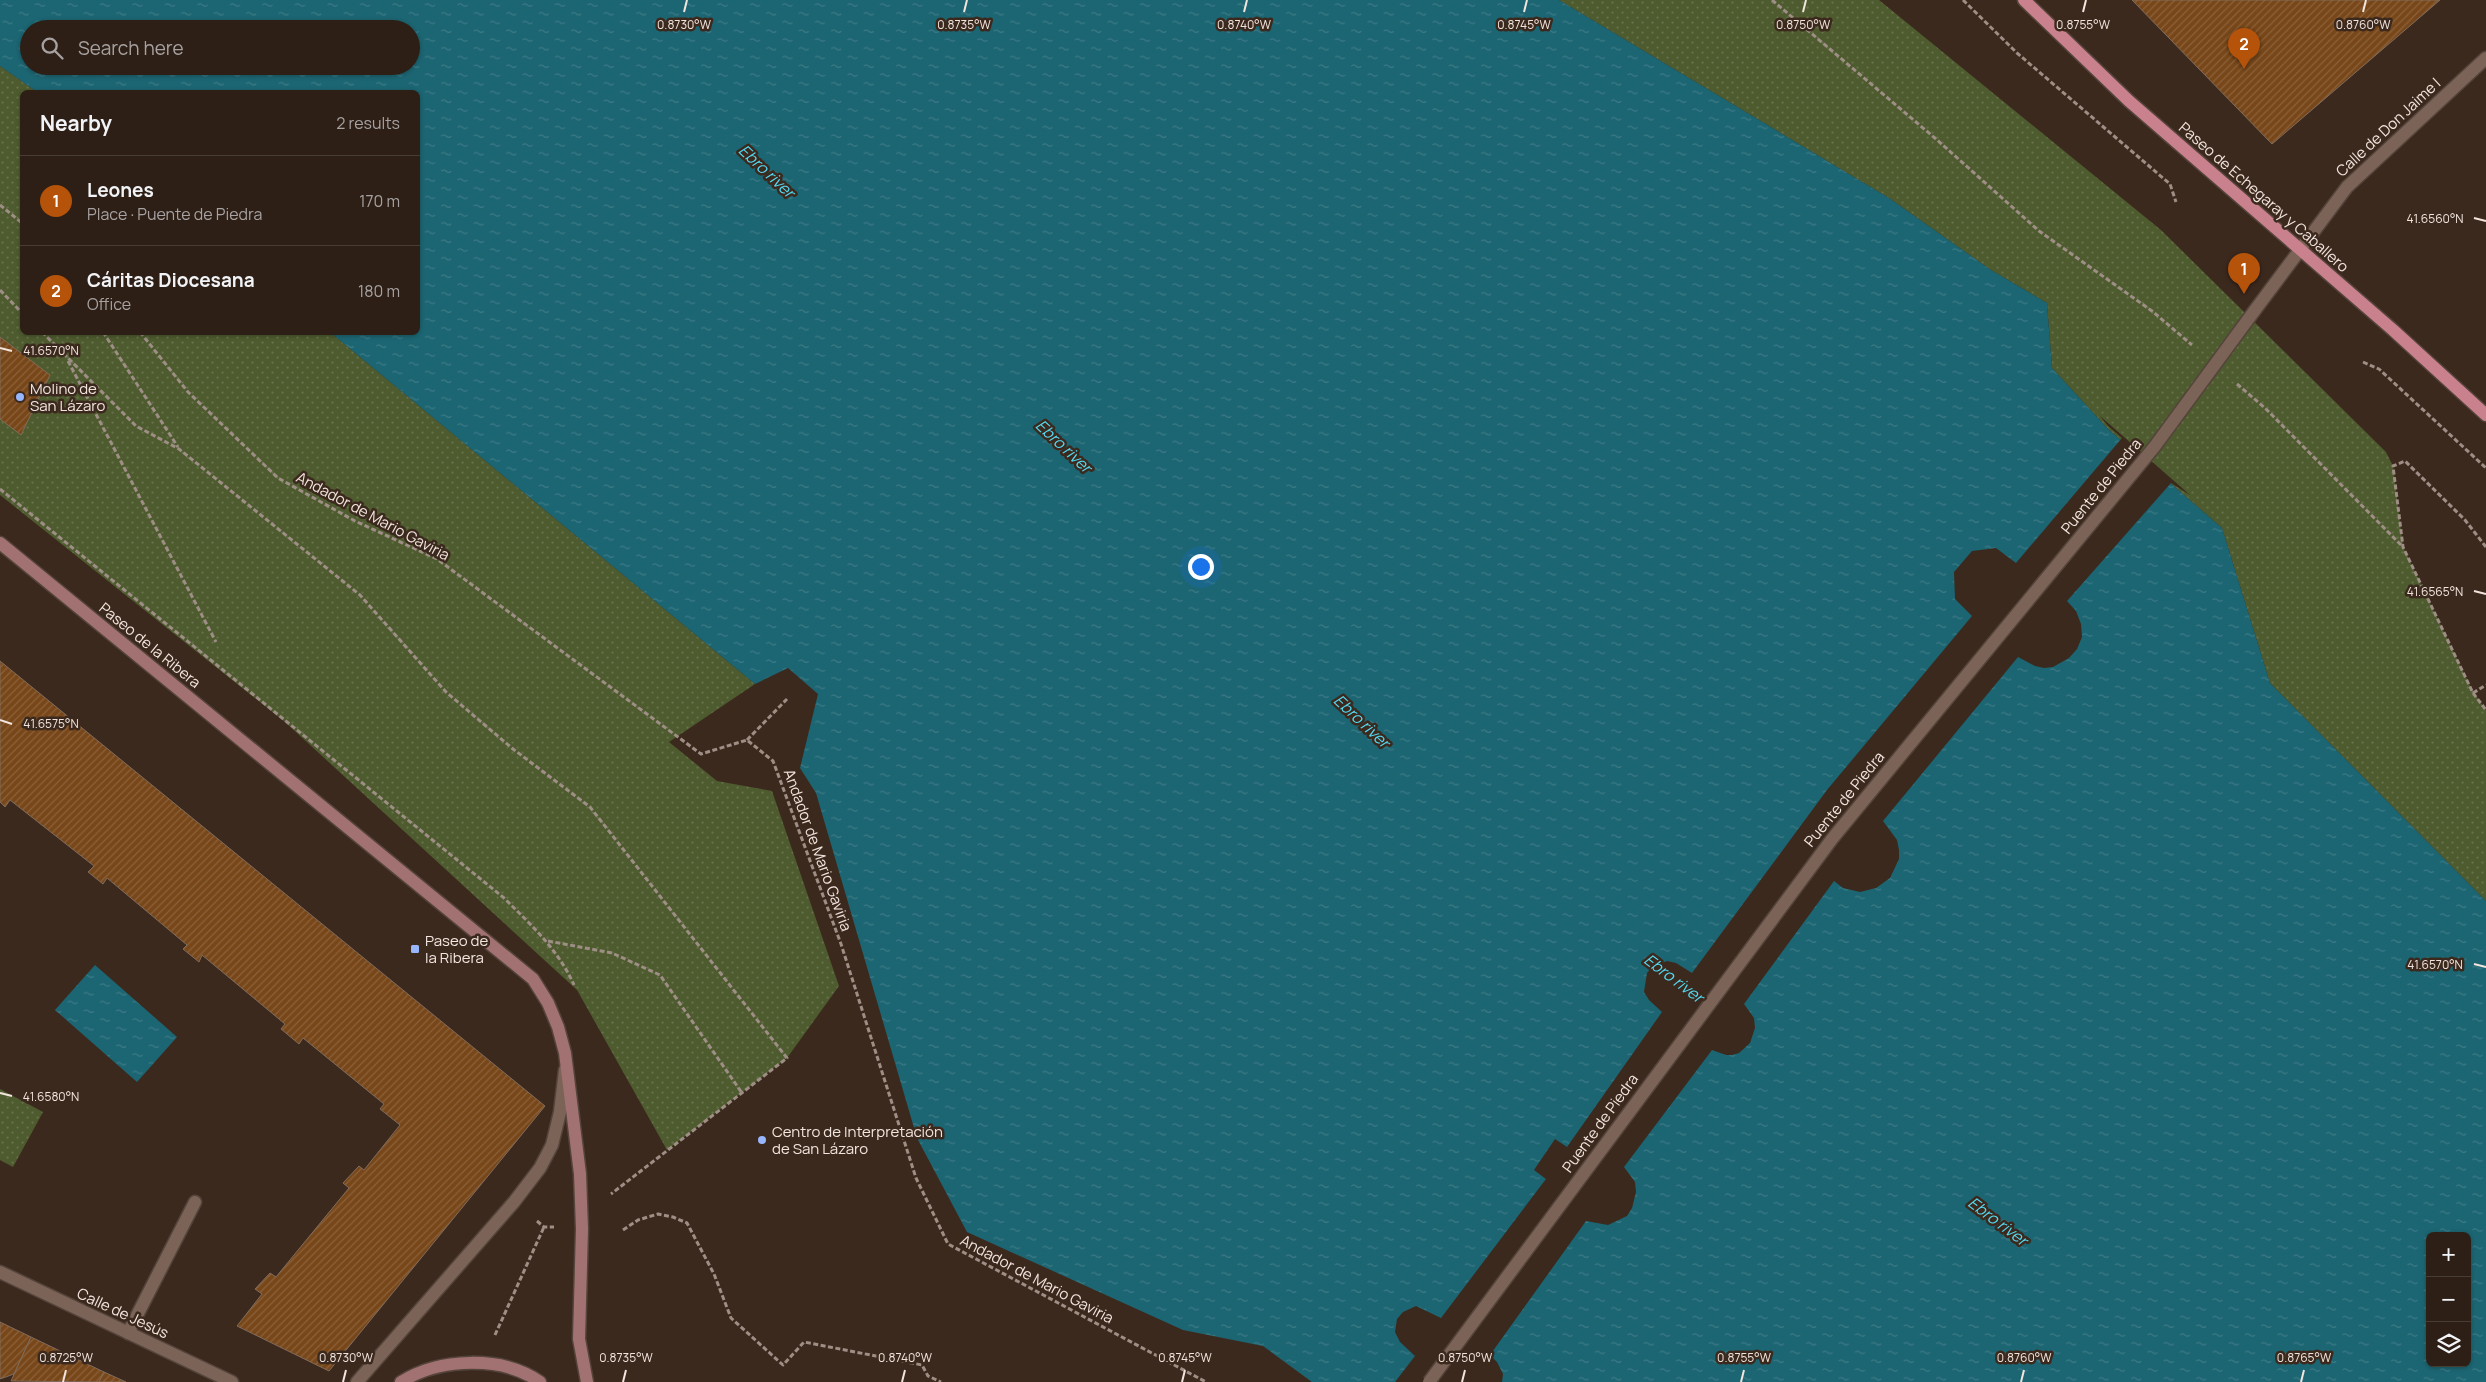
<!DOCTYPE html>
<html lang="en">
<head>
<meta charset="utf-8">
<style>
  :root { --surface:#2d1f16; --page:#392c23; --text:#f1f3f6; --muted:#a7a2a1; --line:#483d35; --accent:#b45309 }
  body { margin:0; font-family:Manrope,sans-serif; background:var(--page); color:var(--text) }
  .controls { position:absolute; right:15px; bottom:15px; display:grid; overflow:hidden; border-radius:8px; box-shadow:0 1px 4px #0004 }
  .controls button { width:45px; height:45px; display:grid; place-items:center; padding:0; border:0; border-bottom:1px solid var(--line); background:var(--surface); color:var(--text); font:25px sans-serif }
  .you { position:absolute; left:1200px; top:566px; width:18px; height:18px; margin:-12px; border:4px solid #fff; border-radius:50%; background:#1a73e8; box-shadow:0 0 0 8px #1a73e833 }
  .badge { display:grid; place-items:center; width:32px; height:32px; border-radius:50%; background:var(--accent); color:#fff; font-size:16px; font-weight:700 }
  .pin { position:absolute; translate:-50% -41px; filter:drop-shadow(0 1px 2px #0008) }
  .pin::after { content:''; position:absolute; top:26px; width:18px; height:15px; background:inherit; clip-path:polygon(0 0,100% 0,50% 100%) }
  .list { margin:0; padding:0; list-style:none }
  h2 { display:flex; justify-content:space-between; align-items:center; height:65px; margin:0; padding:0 20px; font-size:21px }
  h2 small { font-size:16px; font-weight:400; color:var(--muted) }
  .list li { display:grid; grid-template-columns:32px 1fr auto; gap:15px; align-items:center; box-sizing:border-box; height:90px; padding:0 20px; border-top:1px solid var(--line) }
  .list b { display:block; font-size:19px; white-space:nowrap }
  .list p { margin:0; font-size:16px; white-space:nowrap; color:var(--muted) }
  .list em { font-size:16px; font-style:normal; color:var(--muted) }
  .icon { flex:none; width:28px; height:28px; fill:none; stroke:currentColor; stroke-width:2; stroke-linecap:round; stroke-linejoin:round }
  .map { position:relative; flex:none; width:2486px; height:1382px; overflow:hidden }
  .search { position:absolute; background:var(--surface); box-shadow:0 1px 4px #0004; left:20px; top:20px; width:400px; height:55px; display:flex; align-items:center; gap:12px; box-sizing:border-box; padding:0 18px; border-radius:28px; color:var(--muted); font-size:19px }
  .panel { position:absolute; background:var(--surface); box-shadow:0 1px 4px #0004; left:20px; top:90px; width:400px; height:245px; border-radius:8px }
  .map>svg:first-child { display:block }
  .park { fill:url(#park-dots) }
  .water { fill:url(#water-ripples); fill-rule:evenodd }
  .pier { fill:#3c291e }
  .building { fill:url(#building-hatch); stroke:#806c5c }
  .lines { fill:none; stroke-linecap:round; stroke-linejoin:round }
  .minor-casing { stroke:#55443b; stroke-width:15 }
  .secondary-casing { stroke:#55443b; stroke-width:15 }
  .primary-casing { stroke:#55443b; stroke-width:15 }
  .path { stroke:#9e8e85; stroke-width:3; stroke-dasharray:5 2.5; stroke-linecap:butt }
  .minor { stroke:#7b6457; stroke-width:12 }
  .secondary { stroke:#a27272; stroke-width:12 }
  .primary { stroke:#ca818e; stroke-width:12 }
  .minor-bridge-casing { stroke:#55443b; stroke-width:15; stroke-linecap:butt }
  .minor-bridge { stroke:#7b6457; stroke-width:12 }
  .ticks { fill:none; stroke:#f2e5de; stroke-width:2 }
  .poi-dot { fill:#98b6fd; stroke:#3c291e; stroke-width:2 }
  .labels { text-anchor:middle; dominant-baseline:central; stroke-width:5; stroke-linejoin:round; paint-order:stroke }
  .street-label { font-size:15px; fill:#f2e5de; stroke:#3c291e }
  .poi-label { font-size:15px; fill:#f2e5de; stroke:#3c291e; text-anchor:start }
  .water-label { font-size:16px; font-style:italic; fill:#53d9f2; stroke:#3c291e }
  .ticks-label { font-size:12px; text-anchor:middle; fill:#f2e5de; stroke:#3c291e; stroke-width:5; stroke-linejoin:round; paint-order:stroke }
</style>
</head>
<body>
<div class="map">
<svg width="2486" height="1382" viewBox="0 0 2486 1382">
  <defs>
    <pattern id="park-dots" width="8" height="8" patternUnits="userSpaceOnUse" patternTransform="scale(1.25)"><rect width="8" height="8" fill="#4d5b2e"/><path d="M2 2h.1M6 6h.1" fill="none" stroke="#67724c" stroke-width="1.8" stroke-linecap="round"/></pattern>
    <pattern id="water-ripples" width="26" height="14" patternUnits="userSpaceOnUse" patternTransform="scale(1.25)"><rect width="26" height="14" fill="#1c6572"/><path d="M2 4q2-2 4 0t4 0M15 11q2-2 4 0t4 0" fill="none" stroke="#3d7b86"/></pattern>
    <pattern id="building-hatch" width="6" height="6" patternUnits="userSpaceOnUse" patternTransform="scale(1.25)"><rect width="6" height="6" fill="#784719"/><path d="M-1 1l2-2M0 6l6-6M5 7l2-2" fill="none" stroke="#8c613a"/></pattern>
  </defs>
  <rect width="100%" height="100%" fill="#3c291e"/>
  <g class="park">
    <polygon points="1559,0 1879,0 2161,230 2386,452 2393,466 2403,547 2473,692 2486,710 2486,901 2270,683 2222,528 2108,429 2052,368 2047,303 1991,270 1889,198"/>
    <polygon points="0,66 37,92 22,92 22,332 331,333 755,684 669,742 717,781 772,791 839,986 787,1058 667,1150 577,990 285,722 0,495"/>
    <polygon points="0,1089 43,1112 13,1167 0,1160"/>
  </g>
  <g class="water">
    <path d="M0 0H1559L1889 198 1991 270 2047 303 2052 368 2108 429 2222 528 2270 683 2486 901V1382H1312L1263 1346 1183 1330 967 1232 917 1138 816 793 800 768 818 694 788 668 755 684 331 333 418 332V92H37L0 66ZM29 29H411V66H29ZM2430 1236H2467V1363H2430Z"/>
    <polygon points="95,965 177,1037 137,1082 55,1010"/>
  </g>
  <polygon class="pier" points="2100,416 2190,495 2171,483 2067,601 2076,611 2081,624 2082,637 2077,649 2069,658 2053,667 2044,668 2035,666 2018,657 1883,821 1897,840 1899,850 1899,859 1890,878 1876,888 1860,892 1843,888 1834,881 1744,1004 1754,1018 1755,1028 1750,1043 1739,1053 1732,1055 1726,1055 1712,1050 1624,1167 1635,1182 1636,1192 1632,1208 1627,1216 1608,1225 1586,1221 1490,1355 1497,1362 1503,1374 1502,1382 1395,1382 1415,1356 1400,1342 1395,1332 1397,1319 1403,1312 1416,1306 1441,1318 1546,1179 1534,1170 1555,1139 1567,1147 1662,1012 1649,1000 1644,992 1647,973 1652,967 1667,961 1676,963 1692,973 1827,790 1972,616 1955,599 1954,572 1972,551 1996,548 2016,563 2122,438 2108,426"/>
  <g class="building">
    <polygon points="2132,0 2440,0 2272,144"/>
    <polygon points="0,337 50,375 21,435 0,419"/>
    <polygon points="0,661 545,1106 329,1371 237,1326 262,1294 255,1289 270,1273 276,1277 349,1188 343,1183 359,1166 364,1170 400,1125 380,1109 384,1104 303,1038 299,1044 281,1029 285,1024 202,955 199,962 183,949 187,945 107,878 103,884 88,872 94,866 10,800 5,807 0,802"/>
    <polygon points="0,1322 31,1337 14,1374 0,1379"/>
    <polygon points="31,1337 104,1372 99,1382 11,1381"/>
    <polygon points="104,1372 126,1382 99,1382"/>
  </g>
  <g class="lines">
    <g class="minor-casing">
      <g id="minor">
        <polyline points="2255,310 2347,187 2486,58"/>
        <polyline points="0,1272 232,1382"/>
        <polyline points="128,1333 195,1202"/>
        <polyline points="357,1382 514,1202 540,1168 552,1145 560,1112 565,1070"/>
      </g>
    </g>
    <g class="secondary-casing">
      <g id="secondary">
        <polyline points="0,543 533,979 548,1003 558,1027 565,1053 580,1174 582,1229 579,1339 587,1382"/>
        <path d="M401 1382C439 1358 502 1355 540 1382"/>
      </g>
    </g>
    <g class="primary-casing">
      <polyline id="primary" points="2024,0 2129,101 2393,330 2486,415"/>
    </g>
    <g class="path">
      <polyline points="1772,0 1936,139 2039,231 2152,311 2192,345"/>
      <polyline points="1963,0 2017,53 2170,184 2176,202"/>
      <polyline points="0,205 22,223"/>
      <polyline points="0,290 22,313"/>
      <polyline points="42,332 136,426 179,449 360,595 446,692 513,749 590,807 787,1058 611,1194"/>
      <polyline points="103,332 178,447"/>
      <polyline points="140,332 188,392 278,478 355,521 437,559 701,754 747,740 773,761 841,944 916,1178 948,1244 1206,1382"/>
      <polyline points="68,361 216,642"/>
      <polyline points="2363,362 2379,369 2486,468"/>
      <polyline points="2237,384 2265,408 2403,547"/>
      <path d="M0 489 504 898C531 925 558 949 574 985"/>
      <polyline points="2486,547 2465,520 2405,461 2393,466 2403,547 2473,693 2486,710"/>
      <polyline points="2473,693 2486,685"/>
      <polyline points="747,740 787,699"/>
      <polyline points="548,941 612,953 660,975 742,1093"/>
      <polyline points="537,1221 544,1227 554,1227"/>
      <polyline points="623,1230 638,1220 658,1214 673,1217 687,1223 714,1274 731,1318 783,1365 804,1342 922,1365 928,1376 941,1382"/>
      <polyline points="495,1335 544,1227"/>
    </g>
    <use href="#minor" class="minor"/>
    <use href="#secondary" class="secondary"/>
    <use href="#primary" class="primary"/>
    <g class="minor-bridge-casing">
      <polyline id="minor-bridge" points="1429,1382 1832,839 2155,446 2255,310"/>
    </g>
    <use href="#minor-bridge" class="minor-bridge"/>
  </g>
  <path class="ticks" d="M684 12 687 0M964 12 967 0M1244 12 1247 0M1524 12 1527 0M1803 12 1806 0M2083 12 2086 0M2363 12 2366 0M2474 218 2486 221M0 348 12 351M2474 591 2486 594M0 720 12 724M2474 964 2486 967M0 1093 12 1096M63 1382 66 1370M343 1382 346 1370M623 1382 626 1370M902 1382 905 1370M1182 1382 1185 1370M1462 1382 1465 1370M1741 1382 1744 1370M2021 1382 2024 1370M2301 1382 2304 1370"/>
  <g class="poi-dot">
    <circle cx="20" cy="397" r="5"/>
    <rect x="410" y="944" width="10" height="10" rx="2.5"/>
    <circle cx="762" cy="1140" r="5"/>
  </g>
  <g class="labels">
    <g class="street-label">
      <text transform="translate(2388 127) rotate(-43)">Calle de Don Jaime I</text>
      <text transform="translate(2264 197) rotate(41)">Paseo de Echegaray y Caballero</text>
      <text transform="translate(2101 486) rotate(-51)">Puente de Piedra</text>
      <text transform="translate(373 516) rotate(28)">Andador de Mario Gaviria</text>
      <text transform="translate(150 645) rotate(39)">Paseo de la Ribera</text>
      <text transform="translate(1844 799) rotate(-51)">Puente de Piedra</text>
      <text transform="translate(818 850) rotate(70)">Andador de Mario Gaviria</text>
      <text transform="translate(1600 1123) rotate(-54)">Puente de Piedra</text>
      <text transform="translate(1037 1279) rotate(28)">Andador de Mario Gaviria</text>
      <text transform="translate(123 1313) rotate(25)">Calle de Jesús</text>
    </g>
    <g class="poi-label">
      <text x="30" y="388">Molino de<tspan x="30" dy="17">San Lázaro</tspan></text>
      <text x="425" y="940">Paseo de<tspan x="425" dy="17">la Ribera</tspan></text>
      <text x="772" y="1131">Centro de Interpretación<tspan x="772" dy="17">de San Lázaro</tspan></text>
    </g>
    <g class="water-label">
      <text transform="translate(767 171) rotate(43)">Ebro river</text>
      <text transform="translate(1064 446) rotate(43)">Ebro river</text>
      <text transform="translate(1362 721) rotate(43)">Ebro river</text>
      <text transform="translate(1674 978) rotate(37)">Ebro river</text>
      <text transform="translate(1998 1221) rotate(37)">Ebro river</text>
    </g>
  </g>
  <g class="ticks-label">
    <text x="684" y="29">0.8730°W</text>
    <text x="964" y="29">0.8735°W</text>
    <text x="1244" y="29">0.8740°W</text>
    <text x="1524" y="29">0.8745°W</text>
    <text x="1803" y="29">0.8750°W</text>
    <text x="2083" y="29">0.8755°W</text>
    <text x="2363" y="29">0.8760°W</text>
    <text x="2435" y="223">41.6560°N</text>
    <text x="51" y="355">41.6570°N</text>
    <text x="2435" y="596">41.6565°N</text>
    <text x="51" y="728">41.6575°N</text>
    <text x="2435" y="969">41.6570°N</text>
    <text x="51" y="1101">41.6580°N</text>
    <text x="66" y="1362">0.8725°W</text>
    <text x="346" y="1362">0.8730°W</text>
    <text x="626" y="1362">0.8735°W</text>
    <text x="905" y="1362">0.8740°W</text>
    <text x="1185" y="1362">0.8745°W</text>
    <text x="1465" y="1362">0.8750°W</text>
    <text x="1744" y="1362">0.8755°W</text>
    <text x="2024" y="1362">0.8760°W</text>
    <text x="2304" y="1362">0.8765°W</text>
  </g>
</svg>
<div class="controls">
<button>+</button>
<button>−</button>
<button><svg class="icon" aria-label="layers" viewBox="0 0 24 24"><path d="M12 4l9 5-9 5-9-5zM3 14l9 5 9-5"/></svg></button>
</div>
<div class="you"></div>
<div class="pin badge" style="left:2244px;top:294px">1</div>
<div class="pin badge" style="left:2244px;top:69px">2</div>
<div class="search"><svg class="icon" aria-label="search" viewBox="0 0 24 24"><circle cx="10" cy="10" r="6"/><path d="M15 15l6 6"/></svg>Search here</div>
<section class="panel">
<h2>Nearby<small>2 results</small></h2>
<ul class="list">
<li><span class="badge">1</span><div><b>Leones</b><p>Place · Puente de Piedra</p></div><em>170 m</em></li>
<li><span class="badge">2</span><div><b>Cáritas Diocesana</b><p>Office</p></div><em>180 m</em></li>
</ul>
</section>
</div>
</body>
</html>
